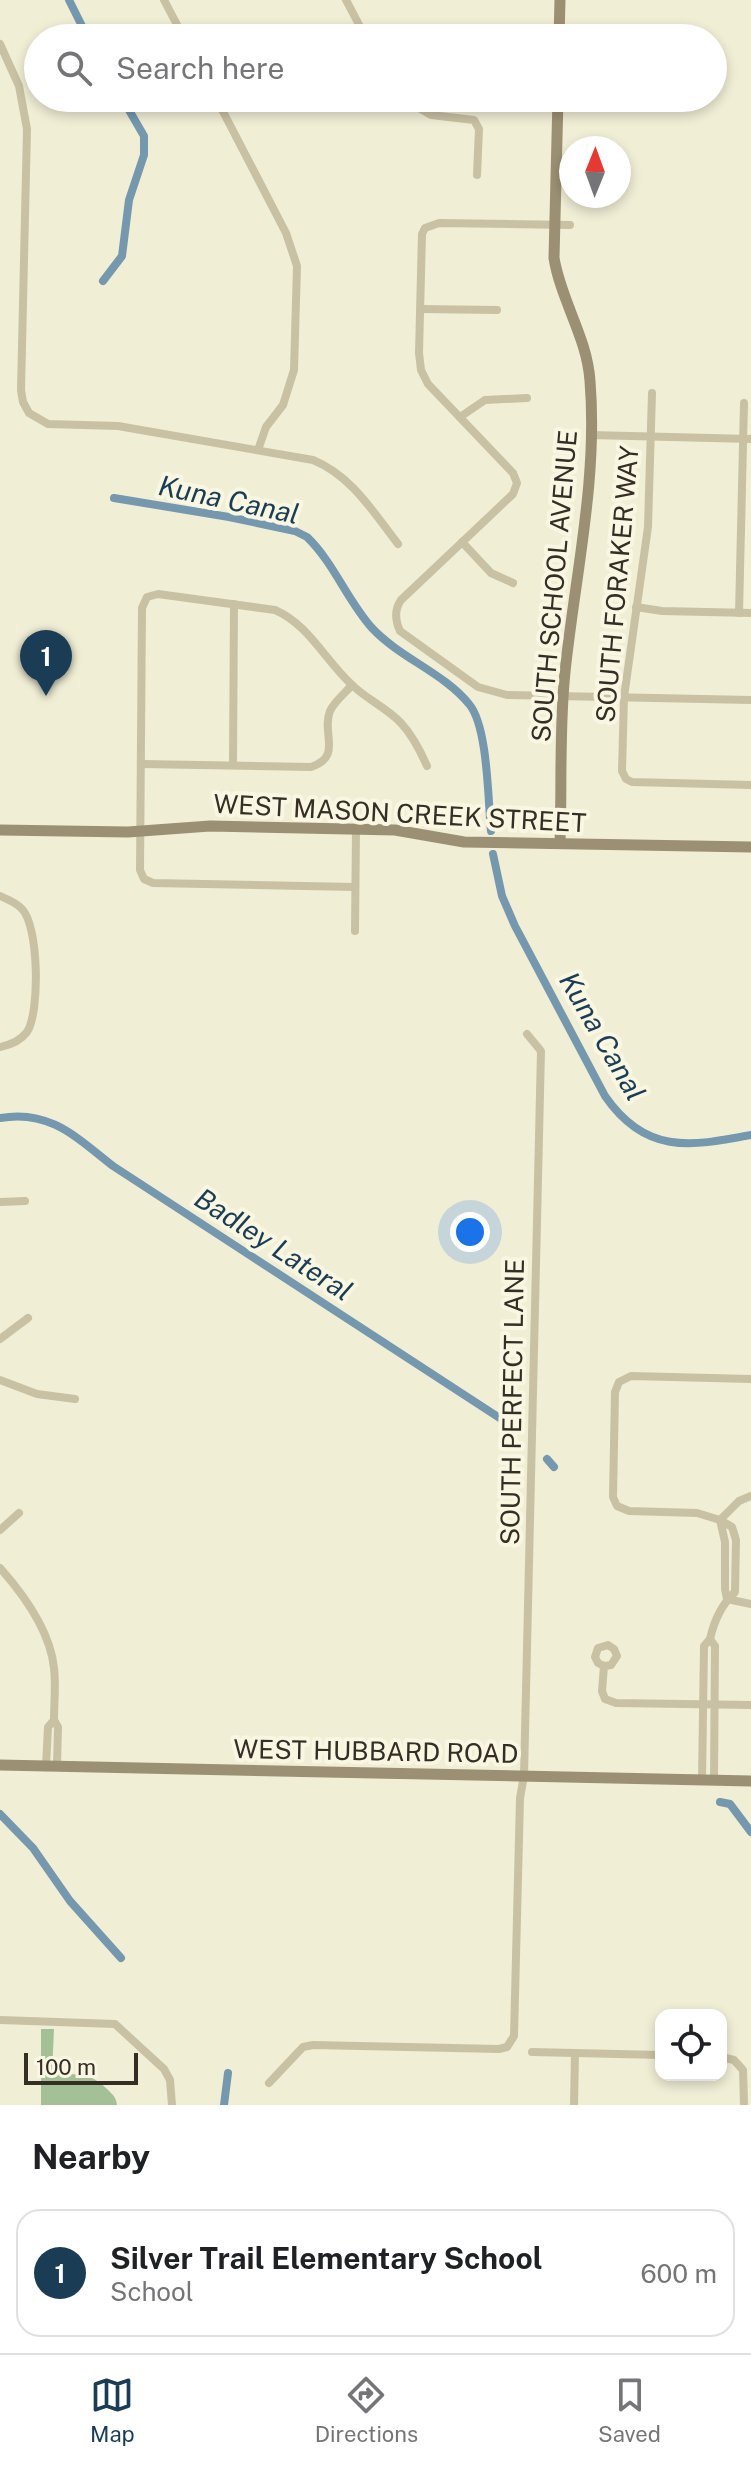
<!DOCTYPE html>
<html lang="en">
<head>
<meta charset="utf-8">
<style>
  :root { --surface:#fff; --page:#f6f6f6; --text:#202124; --muted:#757577; --line:#e0e0e0; --accent:#1a3d55 }
  body { margin:0; font-family:"Public Sans",sans-serif; background:var(--page); color:var(--text) }
  .controls { position:absolute; right:24px; bottom:24px; display:grid; overflow:hidden; border-radius:16px; box-shadow:0 4px 12px #0003 }
  .controls button { width:72px; height:72px; display:grid; place-items:center; padding:0; border:0; border-bottom:2px solid var(--line); background:var(--surface); color:var(--text); font:40px sans-serif }
  .compass { position:absolute; left:559px; top:136px; width:72px; height:72px; border-radius:50%; background:var(--surface); box-shadow:0 4px 12px #0003; rotate:1deg }
  .scale { position:absolute; left:24px; bottom:20px; width:114px; box-sizing:border-box; padding-left:8px; border:4px solid #342e25; border-top:0; font-size:22px; line-height:28px; white-space:nowrap; color:#342e25; -webkit-text-stroke:6px #f9f6e2; paint-order:stroke }
  .you { position:absolute; left:470px; top:1232px; width:28px; height:28px; margin:-20px; border:6px solid #fff; border-radius:50%; background:#1a73e8; box-shadow:0 0 0 12px #1a73e833 }
  .badge { display:grid; place-items:center; width:52px; height:52px; border-radius:50%; background:var(--accent); color:#fff; font-size:26px; font-weight:700 }
  .pin { position:absolute; translate:-50% -66px; filter:drop-shadow(0 2px 4px #0008) }
  .pin::after { content:''; position:absolute; top:42px; width:28px; height:24px; background:inherit; clip-path:polygon(0 0,100% 0,50% 100%) }
  .list { margin:0; padding:0; list-style:none }
  h2 { display:flex; justify-content:space-between; align-items:center; height:104px; margin:0; padding:0 32px; font-size:34px }
  h2 small { font-size:26px; font-weight:400; color:var(--muted) }
  .list li { display:grid; grid-template-columns:52px 1fr auto; gap:24px; align-items:center; box-sizing:border-box; height:128px; margin:0 16px 16px; padding:0 16px; border:2px solid var(--line); border-radius:24px }
  .list b { display:block; font-size:30px; white-space:nowrap }
  .list p { margin:0; font-size:26px; white-space:nowrap; color:var(--muted) }
  .list em { font-size:26px; font-style:normal; color:var(--muted) }
  .icon { flex:none; width:44px; height:44px; fill:none; stroke:currentColor; stroke-width:2; stroke-linecap:round; stroke-linejoin:round }
  .map { position:relative; flex:none; width:751px; height:2105px; overflow:hidden }
  .search { position:absolute; background:var(--surface); box-shadow:0 4px 12px #0003; left:24px; right:24px; top:24px; height:88px; display:flex; align-items:center; gap:20px; box-sizing:border-box; padding:0 28px; border-radius:44px; color:var(--muted); font-size:30px }
  .sheet { height:248px; background:var(--surface) }
  nav { display:flex; justify-content:space-around; align-items:center; box-sizing:border-box; height:112px; border-top:2px solid var(--line); background:var(--surface); font-size:22px; color:var(--muted) }
  nav a { display:grid; justify-items:center; gap:4px }
  nav .on { color:var(--accent) }
  .map>svg:first-child { display:block }
  .green { fill:#a4c097 }
  .lines { fill:none; stroke-linecap:round; stroke-linejoin:round }
  .canal { stroke:#7598ae; stroke-width:8 }
  .street { stroke:#c9c1a3; stroke-width:8 }
  .secondary { stroke:#9c9074; stroke-width:11 }
  .labels { text-anchor:middle; dominant-baseline:central; stroke-width:8; stroke-linejoin:round; paint-order:stroke }
  .street-label { font-size:26px; fill:#342e25; stroke:#f9f6e2 }
  .water-label { font-size:28px; font-style:italic; fill:#1a3d55; stroke:#f9f6e2 }
</style>
</head>
<body>
<div class="map">
<svg width="751" height="2105" viewBox="0 0 751 2105">
  <rect width="100%" height="100%" fill="#f1eed6"/>
  <path class="green" d="M41 2029H54L52 2074C75 2074 91 2072 107 2089 113 2095 116 2097 117 2105H41Z"/>
  <g class="lines">
    <g class="canal">
      <polyline points="69,0 88,38"/>
      <polyline points="103,281 122,256 129,200 144,155 144,136 122,98"/>
      <path d="M114 498 229 517 295 531 307 537C334 563 347 600 372 628 400 658 444 673 469 704 488 726 488 801 491 831"/>
      <path d="M493 854 502 896 515 926 605 1096C645 1154 689 1147 751 1135"/>
      <path d="M0 1118C50 1109 77 1138 113 1166L518 1430"/>
      <polyline points="547,1459 554,1467"/>
      <polyline points="720,1802 730,1804 751,1832"/>
      <polyline points="0,1814 33,1848 70,1901 121,1958"/>
      <polyline points="224,2105 228,2073"/>
    </g>
    <g class="street">
      <polyline points="164,0 184,38"/>
      <polyline points="346,0 366,38"/>
      <path d="M0 44 19 86 27 129 21 390 23 402 29 413 48 424 118 426 313 460C352 476 373 512 398 544"/>
      <polyline points="216,98 286,233 297,266 294,370 283,405 266,427 258,450"/>
      <polyline points="402,98 431,115 474,120 479,129 477,175"/>
      <path d="M570 225 439 223 425 228 422 234 419 353 421 370 428 384 513 473 517 483 513 494 401 600C394 610 395 620 400 631L478 687 507 695 751 700"/>
      <polyline points="421,309 497,310"/>
      <polyline points="652,393 648,527 624,697 622,771 626,779 632,782 751,785"/>
      <polyline points="460,417 485,400 527,398"/>
      <polyline points="590,435 751,439"/>
      <polyline points="462,542 491,573 513,583"/>
      <polyline points="636,607 662,611 751,613"/>
      <polyline points="739,613 744,403"/>
      <path d="M142 764 311 767C343 756 321 734 330 711 334 702 345 693 352 685"/>
      <polyline points="233,765 234,604"/>
      <path d="M355 887 153 883 144 879 140 870 142 608 147 597 158 594 275 610C308 624 325 660 351 684 366 699 387 708 401 723 413 736 420 750 427 766"/>
      <path d="M0 896C7 899 17 903 22 909 39 926 40 1013 27 1032 21 1040 10 1045 0 1047"/>
      <polyline points="355,931 356,829"/>
      <polyline points="0,1202 25,1201"/>
      <polyline points="0,1339 28,1318"/>
      <polyline points="751,1379 631,1376 619,1382 615,1392 613,1497 617,1506 629,1511 697,1513 720,1520 739,1501 751,1496"/>
      <polyline points="0,1380 37,1394 75,1399"/>
      <polyline points="0,1530 19,1513"/>
      <path d="M0 1568C24 1595 50 1631 54 1668 56 1685 54 1703 54 1720"/>
      <polyline points="727,1599 751,1604"/>
      <path d="M710 1639C714 1621 721 1605 735 1592L736 1540 732 1527 720 1520 725 1542V1589L727 1599"/>
      <polyline points="604,1666 611,1665 617,1656 614,1649 608,1645 598,1648 595,1657 598,1663 604,1666 602,1691 605,1699 616,1703 751,1705"/>
      <polyline points="46,1766 48,1727 54,1720 58,1727 57,1766"/>
      <polyline points="702,1780 704,1646 710,1639 715,1646 714,1780"/>
      <polyline points="0,2020 115,2024 164,2069 170,2080 172,2105"/>
      <polyline points="532,2052 661,2055"/>
      <polyline points="721,2057 734,2060 743,2070 744,2105"/>
      <polyline points="269,2083 303,2047 313,2045 499,2049 507,2047 514,2036 520,1798 524,1776 541,1051 527,1034"/>
      <polyline points="574,2105 575,2053"/>
    </g>
    <g class="secondary">
      <polyline points="559,38 560,0"/>
      <path d="M558 98 554 258C561 301 587 337 590 381 598 479 575 576 565 672 559 729 562 787 560 843"/>
      <polyline points="0,830 128,832 210,826 395,830 464,842 751,847"/>
      <polyline points="0,1765 751,1781"/>
    </g>
  </g>
  <g class="labels">
    <g class="street-label">
      <text transform="translate(617 584) rotate(-85)">SOUTH FORAKER WAY</text>
      <text transform="translate(554 586) rotate(-85)">SOUTH SCHOOL AVENUE</text>
      <text transform="translate(400 813) rotate(3)">WEST MASON CREEK STREET</text>
      <text transform="translate(512 1402) rotate(-89)">SOUTH PERFECT LANE</text>
      <text transform="translate(376 1751) rotate(1)">WEST HUBBARD ROAD</text>
    </g>
    <g class="water-label">
      <text transform="translate(229 499) rotate(12)">Kuna Canal</text>
      <text transform="translate(603 1036) rotate(60)">Kuna Canal</text>
      <text transform="translate(274 1244) rotate(33)">Badley Lateral</text>
    </g>
  </g>
</svg>
<div class="controls">
<button><svg class="icon" aria-label="locate" viewBox="0 0 24 24"><circle cx="12" cy="12" r="6"/><path d="M12 2v4M12 18v4M2 12h4M18 12h4"/></svg></button>
</div>
<svg class="compass" viewBox="-18 -18 36 36"><path d="M0-13l5 13h-10z" fill="#e53935"/><path d="M0 13l5-13h-10z" fill="#757577"/></svg>
<div class="scale">100 m</div>
<div class="you"></div>
<div class="pin badge" style="left:46px;top:696px">1</div>
<div class="search"><svg class="icon" aria-label="search" viewBox="0 0 24 24"><circle cx="10" cy="10" r="6"/><path d="M15 15l6 6"/></svg>Search here</div>
</div>
<section class="sheet">
<h2>Nearby<small></small></h2>
<ul class="list">
<li><span class="badge">1</span><div><b>Silver Trail Elementary School</b><p>School</p></div><em>600 m</em></li>
</ul>
</section>
<nav>
<a class="on"><svg class="icon" aria-label="map" viewBox="0 0 24 24"><path d="M3 6l6-2 6 2 6-2v14l-6 2-6-2-6 2zM9 4v14M15 6v14"/></svg>Map</a>
<a><svg class="icon" aria-label="directions" viewBox="0 0 24 24"><path d="M12 3l9 9-9 9-9-9zM9 14v-3h6M13 9l2 2-2 2"/></svg>Directions</a>
<a><svg class="icon" aria-label="saved" viewBox="0 0 24 24"><path d="M7 4h10v16l-5-4-5 4z"/></svg>Saved</a>
</nav>
</body>
</html>
